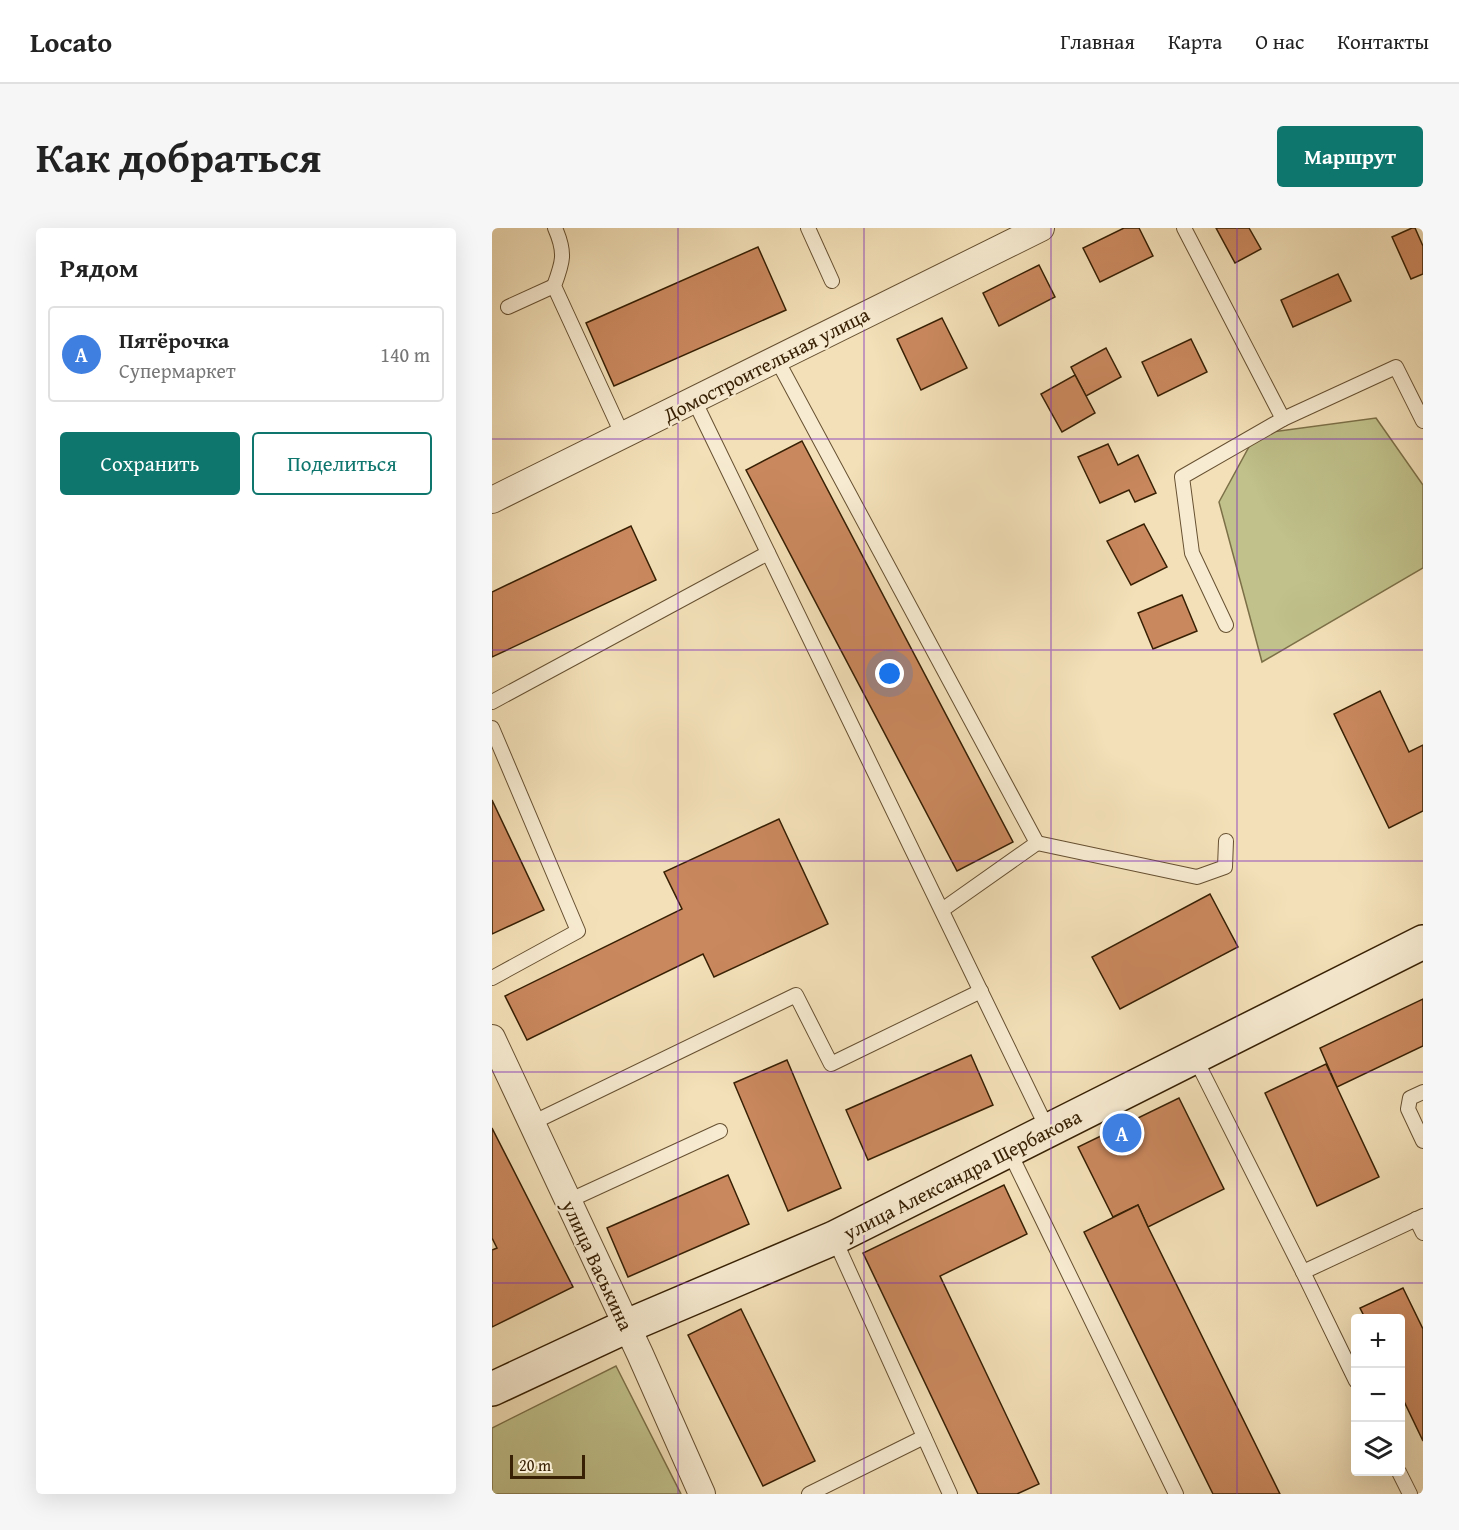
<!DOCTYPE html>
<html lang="ru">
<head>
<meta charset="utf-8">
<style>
  :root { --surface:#fff; --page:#f6f6f6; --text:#222; --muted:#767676; --line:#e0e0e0; --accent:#0f766e }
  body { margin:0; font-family:"Gentium Book Plus",serif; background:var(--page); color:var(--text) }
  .controls { position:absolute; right:18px; bottom:18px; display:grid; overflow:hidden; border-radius:6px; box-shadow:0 6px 24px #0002 }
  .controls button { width:54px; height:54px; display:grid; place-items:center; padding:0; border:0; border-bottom:2px solid var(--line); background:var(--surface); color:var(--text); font:30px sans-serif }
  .scale { position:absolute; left:18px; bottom:15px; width:75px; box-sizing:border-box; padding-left:6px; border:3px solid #372004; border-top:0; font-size:16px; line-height:21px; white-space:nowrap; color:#372004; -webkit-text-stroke:4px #f7ebd1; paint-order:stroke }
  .you { position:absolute; left:398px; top:446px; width:21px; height:21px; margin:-15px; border:4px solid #fff; border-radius:50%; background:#1a73e8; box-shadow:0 0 0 9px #1a73e833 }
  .badge { display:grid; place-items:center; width:39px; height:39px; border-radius:50%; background:var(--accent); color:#fff; font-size:20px; font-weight:700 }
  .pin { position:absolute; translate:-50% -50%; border:3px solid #fff; box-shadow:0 2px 6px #0006 }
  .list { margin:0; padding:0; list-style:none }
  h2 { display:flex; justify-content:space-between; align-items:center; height:78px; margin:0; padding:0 24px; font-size:26px }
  h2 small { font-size:20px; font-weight:400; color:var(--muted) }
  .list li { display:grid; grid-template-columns:39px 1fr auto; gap:18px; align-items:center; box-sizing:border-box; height:96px; margin:0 12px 12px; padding:0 12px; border:2px solid var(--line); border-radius:6px }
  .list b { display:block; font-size:22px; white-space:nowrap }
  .list p { margin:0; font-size:20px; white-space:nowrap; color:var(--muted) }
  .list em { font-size:20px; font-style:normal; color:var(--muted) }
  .actions { display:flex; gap:12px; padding:18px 24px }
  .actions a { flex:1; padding:14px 0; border:2px solid var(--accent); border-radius:6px; text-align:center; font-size:21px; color:var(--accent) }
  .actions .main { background:var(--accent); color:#fff }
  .icon { flex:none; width:33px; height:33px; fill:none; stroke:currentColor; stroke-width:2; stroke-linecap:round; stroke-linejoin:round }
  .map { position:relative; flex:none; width:931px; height:1266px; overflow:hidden; border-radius:6px }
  header { display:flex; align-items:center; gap:36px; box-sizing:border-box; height:84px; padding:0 30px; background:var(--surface); border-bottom:2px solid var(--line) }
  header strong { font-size:28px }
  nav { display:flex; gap:33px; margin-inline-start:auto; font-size:21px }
  .intro { display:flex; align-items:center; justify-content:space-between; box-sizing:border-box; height:144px; padding:0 36px }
  h1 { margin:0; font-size:42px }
  .button { padding:15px 27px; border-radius:6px; background:var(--accent); color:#fff; font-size:21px; font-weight:700 }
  main { display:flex; gap:36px; padding:0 36px }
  aside { flex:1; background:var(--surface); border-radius:6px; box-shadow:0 6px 24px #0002 }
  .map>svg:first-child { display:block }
  .green { fill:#c0c18b; stroke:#7c7048; stroke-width:1.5 }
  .building { fill:#ca885e; stroke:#372004; stroke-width:1.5 }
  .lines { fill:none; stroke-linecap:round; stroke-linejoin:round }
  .lane-casing { stroke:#665031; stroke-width:16 }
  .street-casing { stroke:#665031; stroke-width:28 }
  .secondary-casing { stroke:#372004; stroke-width:36 }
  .lane { stroke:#f7ebd1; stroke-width:14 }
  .street { stroke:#f7ebd1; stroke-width:26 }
  .secondary { stroke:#f7ebd1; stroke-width:33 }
  .grid { fill:none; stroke:#7b2cbf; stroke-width:1.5; stroke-opacity:0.55 }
  .labels { text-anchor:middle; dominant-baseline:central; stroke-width:4.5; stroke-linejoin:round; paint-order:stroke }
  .street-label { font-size:20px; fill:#372004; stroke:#f7ebd1 }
</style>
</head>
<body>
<header>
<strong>Locato</strong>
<nav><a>Главная</a><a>Карта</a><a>О нас</a><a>Контакты</a></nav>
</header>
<div class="intro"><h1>Как добраться</h1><a class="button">Маршрут</a></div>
<main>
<aside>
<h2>Рядом<small></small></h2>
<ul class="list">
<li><span class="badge" style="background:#3f7fe0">A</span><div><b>Пятёрочка</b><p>Супермаркет</p></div><em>140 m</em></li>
</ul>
<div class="actions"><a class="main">Сохранить</a><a>Поделиться</a></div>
</aside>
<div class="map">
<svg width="931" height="1266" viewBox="0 0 931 1266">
  <rect width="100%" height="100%" fill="#f3e0b8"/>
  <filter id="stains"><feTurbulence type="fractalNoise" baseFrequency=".00333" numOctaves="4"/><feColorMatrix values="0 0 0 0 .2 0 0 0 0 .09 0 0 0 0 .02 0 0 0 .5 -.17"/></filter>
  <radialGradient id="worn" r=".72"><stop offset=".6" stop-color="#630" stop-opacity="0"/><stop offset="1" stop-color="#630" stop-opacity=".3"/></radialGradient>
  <g class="green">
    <polygon points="884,190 931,257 931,340 770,434 727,274 764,206"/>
    <polygon points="124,1138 189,1266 0,1266 0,1200"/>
  </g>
  <g class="building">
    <polygon points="632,0 647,0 661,28 608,54 591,20"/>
    <polygon points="724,0 757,0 769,21 743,35"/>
    <polygon points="920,0 923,0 931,18 931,46 919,51 900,9"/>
    <polygon points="266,19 294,82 122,158 94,95"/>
    <polygon points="547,37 563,69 507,98 491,65"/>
    <polygon points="846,46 859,73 801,99 789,72"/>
    <polygon points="450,90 475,140 429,162 405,111"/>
    <polygon points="699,111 715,144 666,168 650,134"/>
    <polygon points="614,120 629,149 594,168 579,139"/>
    <polygon points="583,147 603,185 570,204 549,166"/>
    <polygon points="310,213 521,614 465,643 254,242"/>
    <polygon points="616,216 626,237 646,227 664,265 643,274 637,262 608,275 586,229"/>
    <polygon points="652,296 675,339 639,357 615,313"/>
    <polygon points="139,298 164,352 0,429 0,364"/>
    <polygon points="690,367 705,403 661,421 646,385"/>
    <polygon points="888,463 917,524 931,517 931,583 897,600 842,486"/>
    <polygon points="0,572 52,682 0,706"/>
    <polygon points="287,591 336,696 222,749 211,726 35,812 13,768 190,681 172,644"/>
    <polygon points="718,666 746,719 628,781 600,729"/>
    <polygon points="931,771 931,818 845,859 828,820"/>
    <polygon points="479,827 501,877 376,932 354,882"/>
    <polygon points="295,832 349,960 296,983 242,855"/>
    <polygon points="834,836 887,949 825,978 773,865"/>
    <polygon points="687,870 732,961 656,999 646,977 621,989 586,919"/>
    <polygon points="0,900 81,1059 0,1099 0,1022 5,1020 0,1010"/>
    <polygon points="236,947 257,996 136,1049 115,1000"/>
    <polygon points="512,957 535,1006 448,1048 547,1256 525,1266 486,1266 371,1025"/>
    <polygon points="646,977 656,999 788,1266 721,1266 592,1004"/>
    <polygon points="911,1060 931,1101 931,1213 908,1165 908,1090 873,1090 868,1080"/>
    <polygon points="249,1081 323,1233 271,1258 196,1107"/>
  </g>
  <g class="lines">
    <g class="lane-casing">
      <g id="lane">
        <path d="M63 0C74 25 71 34 62 58L131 208"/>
        <polyline points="316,0 340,53"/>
        <polyline points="692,0 791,191 904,139 931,193"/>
        <polyline points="16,79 62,58"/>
        <polyline points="284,130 545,615 450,682"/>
        <polyline points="202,172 556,902"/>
        <polyline points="734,397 700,325 690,249 791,191"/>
        <polyline points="0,474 276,325"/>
        <polyline points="0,500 86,703 0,750"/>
        <polyline points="545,615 705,649 733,639 734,613"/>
        <polyline points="702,828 811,1044 864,1153"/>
        <polyline points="931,864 918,870 916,881 931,913"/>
        <polyline points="40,895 304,767 339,836 489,763"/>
        <polyline points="517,923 684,1266"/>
        <polyline points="76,973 228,903"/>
        <polyline points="924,991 931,1005"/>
        <polyline points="342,1010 458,1266"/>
        <polyline points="811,1044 931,988"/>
        <polyline points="907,1244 918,1266"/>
        <polyline points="317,1266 432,1209"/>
      </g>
    </g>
    <g class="street-casing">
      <g id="street">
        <polyline points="0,272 549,0"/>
        <polyline points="0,810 148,1126 210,1266"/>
      </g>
    </g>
    <g class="secondary-casing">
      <polyline id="secondary" points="0,1161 135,1098 342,1010 931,714"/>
    </g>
    <use href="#lane" class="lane"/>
    <use href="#street" class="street"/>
    <use href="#secondary" class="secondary"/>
  </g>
  <path class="grid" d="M186 0V1266M372 0V1266M559 0V1266M745 0V1266M0 211H931M0 422H931M0 633H931M0 844H931M0 1055H931"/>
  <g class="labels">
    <g class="street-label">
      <text transform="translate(274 136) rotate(-27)">Домостроительная улица</text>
      <text transform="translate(470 946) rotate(-27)">улица Александра Щербакова</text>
      <text transform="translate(106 1037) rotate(65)">улица Васькина</text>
    </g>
  </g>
  <rect width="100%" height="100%" filter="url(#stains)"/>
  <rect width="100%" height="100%" fill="url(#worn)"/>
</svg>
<div class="controls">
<button>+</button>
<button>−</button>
<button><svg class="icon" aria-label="layers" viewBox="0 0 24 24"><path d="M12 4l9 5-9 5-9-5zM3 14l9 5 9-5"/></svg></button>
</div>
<div class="scale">20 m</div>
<div class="you"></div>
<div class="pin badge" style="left:630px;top:905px;background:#3f7fe0">A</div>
</div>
</main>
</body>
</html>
